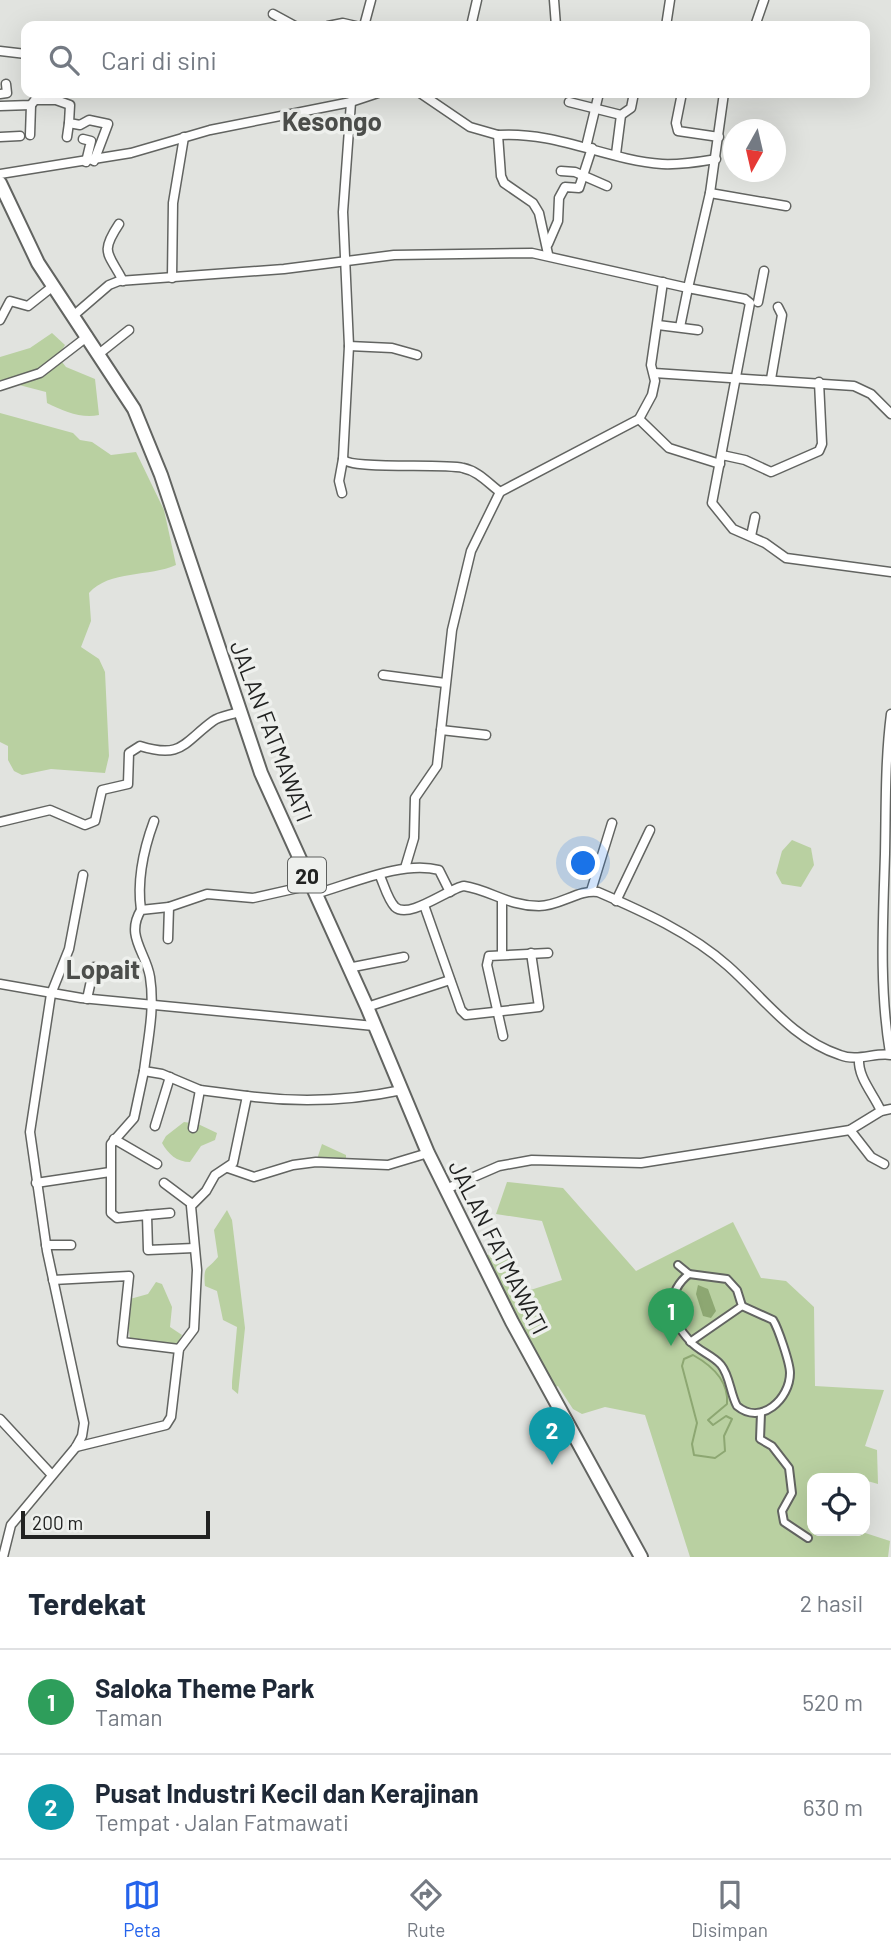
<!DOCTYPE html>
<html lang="id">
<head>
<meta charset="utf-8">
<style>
  :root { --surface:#fff; --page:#f6f6f7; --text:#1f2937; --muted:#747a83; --line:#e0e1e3; --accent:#2563eb }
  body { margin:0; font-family:Barlow,sans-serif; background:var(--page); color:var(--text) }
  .controls { position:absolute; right:21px; bottom:21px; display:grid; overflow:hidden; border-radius:14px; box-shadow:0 7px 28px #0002 }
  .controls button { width:63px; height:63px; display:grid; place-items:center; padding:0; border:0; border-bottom:2px solid var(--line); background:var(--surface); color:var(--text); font:35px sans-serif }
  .compass { position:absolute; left:723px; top:119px; width:63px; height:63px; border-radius:50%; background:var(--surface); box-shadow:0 7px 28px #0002; rotate:188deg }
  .scale { position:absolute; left:21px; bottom:18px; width:189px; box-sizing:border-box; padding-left:7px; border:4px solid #212221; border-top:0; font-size:19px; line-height:24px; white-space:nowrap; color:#212221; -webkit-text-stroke:5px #eef0ed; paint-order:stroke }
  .you { position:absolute; left:584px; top:864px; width:24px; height:24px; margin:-18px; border:5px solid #fff; border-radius:50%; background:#1a73e8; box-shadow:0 0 0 10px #1a73e833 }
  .badge { display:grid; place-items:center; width:46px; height:46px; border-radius:50%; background:var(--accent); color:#fff; font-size:23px; font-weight:700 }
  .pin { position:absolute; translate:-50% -58px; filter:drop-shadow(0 2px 4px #0008) }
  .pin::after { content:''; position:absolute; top:37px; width:24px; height:21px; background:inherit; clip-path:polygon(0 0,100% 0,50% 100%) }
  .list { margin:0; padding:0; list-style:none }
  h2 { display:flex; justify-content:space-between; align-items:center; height:91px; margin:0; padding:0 28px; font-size:30px }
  h2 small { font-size:23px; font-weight:400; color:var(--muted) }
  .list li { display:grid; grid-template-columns:46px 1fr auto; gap:21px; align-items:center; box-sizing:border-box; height:105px; padding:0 28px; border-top:2px solid var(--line) }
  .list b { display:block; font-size:26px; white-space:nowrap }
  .list p { margin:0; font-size:23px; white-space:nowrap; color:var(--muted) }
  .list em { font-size:23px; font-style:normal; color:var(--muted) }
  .icon { flex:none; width:38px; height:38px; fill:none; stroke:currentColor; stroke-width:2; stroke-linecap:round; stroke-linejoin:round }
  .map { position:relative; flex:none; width:891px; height:1557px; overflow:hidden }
  .search { position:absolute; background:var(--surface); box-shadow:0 7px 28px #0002; left:21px; right:21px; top:21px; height:77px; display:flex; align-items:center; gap:18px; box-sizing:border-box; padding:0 24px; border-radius:14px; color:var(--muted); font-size:26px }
  .sheet { height:301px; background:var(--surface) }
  nav { display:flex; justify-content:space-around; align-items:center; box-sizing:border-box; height:98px; border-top:2px solid var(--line); background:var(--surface); font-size:19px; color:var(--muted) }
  nav a { display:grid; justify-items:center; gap:4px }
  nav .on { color:var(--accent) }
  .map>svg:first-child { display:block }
  .green { fill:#b9d0a1 }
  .water { fill:#8da772 }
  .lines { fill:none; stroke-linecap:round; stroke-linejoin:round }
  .stream { stroke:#8da772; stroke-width:2 }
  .pedestrian-casing { stroke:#626461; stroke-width:10 }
  .minor-casing { stroke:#626461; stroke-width:11 }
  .trunk-casing { stroke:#626461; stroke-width:16 }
  .pedestrian { stroke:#fff; stroke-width:6 }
  .minor { stroke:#fff; stroke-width:8 }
  .trunk { stroke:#fff; stroke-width:12 }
  .labels { text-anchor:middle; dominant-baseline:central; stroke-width:7; stroke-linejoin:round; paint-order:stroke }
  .shield { fill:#eef0ed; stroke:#5e605e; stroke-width:2 }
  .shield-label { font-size:21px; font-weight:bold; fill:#212221 }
  .street-label { font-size:23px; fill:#212221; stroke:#eef0ed }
  .quarter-label { font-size:26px; font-weight:bold; fill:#4c4e4b; stroke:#eef0ed }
</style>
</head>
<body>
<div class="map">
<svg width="891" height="1557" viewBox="0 0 891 1557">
  <rect width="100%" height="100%" fill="#e1e3df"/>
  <g class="green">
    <path d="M52 333 65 345 58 357 66 367 95 379 99 415C82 419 63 411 47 403L46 392 0 380V357L30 348Z"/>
    <path d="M0 413 73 433 80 440 92 442 111 455 136 452 164 510 176 565C150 577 109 570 89 593L91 621 81 647 99 659 105 672 109 756 105 773 51 769 22 775 14 771 8 760V746L0 742Z"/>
    <polygon points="792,840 811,848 814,865 801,887 782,884 776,873 782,851"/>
    <path d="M184 1122 198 1124 217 1133 215 1140 201 1146 190 1162C177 1162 168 1154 162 1143L166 1136Z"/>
    <polygon points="322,1144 346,1155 346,1166 315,1165"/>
    <polygon points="507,1182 563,1188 636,1271 733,1222 761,1278 786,1281 814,1307 815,1386 884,1390 865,1446 877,1450 878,1484 839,1473 833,1474 832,1478 812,1478 812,1531 859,1531 890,1541 888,1557 690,1557 645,1415 605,1407 582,1414 573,1409 558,1386 551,1389 480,1256 509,1252 521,1293 562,1280 542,1221 496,1214"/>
    <path d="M227 1210 232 1220 245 1328 238 1394 232 1389V1382L237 1327 223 1320 217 1291 205 1286C203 1264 207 1271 218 1257L214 1230Z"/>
    <polygon points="156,1282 162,1284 172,1307 170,1327 182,1335 177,1344 130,1340 127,1310 130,1299 148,1294"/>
  </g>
  <polygon class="water" points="698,1285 708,1289 716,1311 711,1318 703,1316 696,1294"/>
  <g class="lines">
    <path class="stream" d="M693 1355C711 1365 729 1381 727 1404L708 1420 713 1425 726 1416 732 1419 724 1436 725 1451 715 1458 694 1455 692 1444 697 1423 682 1366 684 1359Z"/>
    <g class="pedestrian-casing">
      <g id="pedestrian">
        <polyline points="678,1265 689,1274 727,1279 737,1290 742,1306 690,1342"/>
        <path d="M689 1274C665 1293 670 1320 690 1341 698 1351 713 1355 721 1365 730 1376 730 1393 737 1406 761 1426 790 1399 790 1373 790 1363 778 1328 773 1320L742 1306"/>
        <polyline points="761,1413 760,1439 772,1446 789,1468 792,1493 782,1511 784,1522 808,1538"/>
      </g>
    </g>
    <g class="minor-casing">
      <g id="minor">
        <polyline points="554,0 556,26"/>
        <polyline points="273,14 295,26"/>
        <polyline points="328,26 343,23 356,26"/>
        <polyline points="364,26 371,0"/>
        <polyline points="471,26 477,0"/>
        <polyline points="666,26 670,0"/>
        <polyline points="755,26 764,0"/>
        <polyline points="0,51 26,54"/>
        <polyline points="420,93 470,127 498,135 501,176 504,183 533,203 539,213 548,254"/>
        <polyline points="682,93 676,123 678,131 719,137"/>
        <polyline points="0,94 7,93 6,84"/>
        <path d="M351 102 343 212 349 346 343 459C351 470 441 463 463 468 478 471 488 483 500 492"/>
        <polyline points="569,102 621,115 631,108 634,93"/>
        <polyline points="0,106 31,105 35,100 56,100 70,105 69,123 80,125 89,120 108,124 94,161"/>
        <polyline points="30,135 31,105"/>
        <path d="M498 135C556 131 607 160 662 164 681 165 698 162 716 159"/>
        <polyline points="0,137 20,136"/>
        <polyline points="67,137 69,123"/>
        <polyline points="83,139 91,141 86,162"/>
        <polyline points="586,147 599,93"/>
        <polyline points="616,154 621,115"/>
        <polyline points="561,171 575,172 607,186"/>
        <polyline points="0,174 131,153 210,130 351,102 378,93"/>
        <polyline points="710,193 786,206"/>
        <path d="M119 224C99 254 109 253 123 281"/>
        <polyline points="548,244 558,221 559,198 565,187 579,188 592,148"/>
        <polyline points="172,278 173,203 184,137"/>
        <polyline points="758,302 764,271"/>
        <polyline points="73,316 109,285 119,281 284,269 394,255 532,253 688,288 710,193 724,93"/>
        <polyline points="0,320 10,301 28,306 52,287"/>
        <polyline points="658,325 698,330"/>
        <polyline points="680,327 688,288 745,299 750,303 712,503 733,529 765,543 786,558 891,572"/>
        <polyline points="349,346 392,348 417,355"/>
        <polyline points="100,353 129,330"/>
        <polyline points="654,373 854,386 871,394 891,414"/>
        <polyline points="771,379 782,315 778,307"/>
        <polyline points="0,386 40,373 88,336"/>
        <polyline points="639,419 669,448 720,464"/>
        <polyline points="722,455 745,460 771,472 819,451 822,444 819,382"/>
        <polyline points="342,493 339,481 343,459"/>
        <polyline points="751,536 755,517"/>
        <polyline points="383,675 445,683"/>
        <polyline points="441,730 486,735"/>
        <path d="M0 822 50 810 85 825 95 821 102 790 128 784 129 753 140 746C182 759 183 743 213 721 220 716 231 715 239 712"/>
        <polyline points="405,868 414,838 415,798 437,766 452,630 471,551 500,492 639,419 652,395 655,381 651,365 663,282"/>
        <path d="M380 876C384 885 388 900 395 907 409 920 449 888 464 886 490 890 508 906 539 906 560 906 579 889 598 892 642 911 691 933 728 966 764 998 792 1039 840 1055 857 1062 876 1052 891 1055"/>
        <polyline points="591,891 612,823"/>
        <path d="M315 894C351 884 403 860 439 870L450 892"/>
        <polyline points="502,901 502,953"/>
        <polyline points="616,901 650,830"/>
        <polyline points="424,905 461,1010 466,1015 539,1007 531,953"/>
        <path d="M141 910C137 881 144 848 154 821"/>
        <polyline points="168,939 169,907"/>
        <polyline points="348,968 404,957"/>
        <polyline points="0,984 81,998 374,1026"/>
        <polyline points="87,999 94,967"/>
        <polyline points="367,1007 450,980"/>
        <polyline points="503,1036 487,965 489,956 548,953"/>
        <path d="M890 1053C879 987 883 922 885 854 886 807 885 761 891 714"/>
        <path d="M859 1059C858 1078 873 1093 881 1111"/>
        <polyline points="144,1071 134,1118 111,1144 111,1213 117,1218 147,1215 148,1250 194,1248"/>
        <path d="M247 1096 200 1090 162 1074 144 1071C148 1039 155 1009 150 977 146 952 125 936 141 910L169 907 207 894 253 898 311 885"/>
        <polyline points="155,1126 170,1077"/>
        <polyline points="193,1128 200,1090"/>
        <polyline points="850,1130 871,1157 884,1164"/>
        <polyline points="114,1139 157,1164"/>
        <polyline points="228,1168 254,1177 293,1165 316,1162 388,1165 428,1153"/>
        <polyline points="36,1183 110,1172"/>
        <polyline points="164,1183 192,1204"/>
        <polyline points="446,1189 499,1166 532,1160 641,1163 850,1130 881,1111 891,1109"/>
        <polyline points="147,1215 170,1213"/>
        <polyline points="46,1245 71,1245"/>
        <polyline points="53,1280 129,1276 122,1342 179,1349"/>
        <polyline points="0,1419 51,1474"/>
        <path d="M76 1447 166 1425 171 1417 179 1349 194 1329 197 1270 191 1206 206 1191 215 1175 233 1163 247 1096C300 1103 350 1101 402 1090"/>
        <polyline points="3,1557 11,1525 76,1447 82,1436 84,1423 47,1251 30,1132 51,994 69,949 83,875"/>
      </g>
    </g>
    <g class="trunk-casing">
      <polyline id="trunk" points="0,183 38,263 134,409 161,475 261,773 367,1007 428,1153 512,1322 641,1557"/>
    </g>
    <use href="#pedestrian" class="pedestrian"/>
    <use href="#minor" class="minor"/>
    <use href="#trunk" class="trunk"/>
  </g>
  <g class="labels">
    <rect class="shield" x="288" y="857.5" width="38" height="35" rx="5"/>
    <g class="shield-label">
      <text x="307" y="875">20</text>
    </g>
    <g class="street-label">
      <text transform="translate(272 731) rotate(69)">JALAN FATMAWATI</text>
      <text transform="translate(499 1247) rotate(63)">JALAN FATMAWATI</text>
    </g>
    <g class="quarter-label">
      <text x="332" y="120">Kesongo</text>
      <text x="103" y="968">Lopait</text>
    </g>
  </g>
</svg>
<div class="controls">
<button><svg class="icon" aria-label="locate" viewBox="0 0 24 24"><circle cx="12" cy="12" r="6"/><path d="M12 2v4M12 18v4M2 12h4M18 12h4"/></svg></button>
</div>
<svg class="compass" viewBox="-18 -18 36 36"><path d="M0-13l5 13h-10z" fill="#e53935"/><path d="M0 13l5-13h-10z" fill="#747a83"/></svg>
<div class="scale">200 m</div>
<div class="you"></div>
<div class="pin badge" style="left:671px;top:1346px;background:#2e9e5b">1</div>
<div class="pin badge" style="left:552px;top:1465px;background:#0f9aa8">2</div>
<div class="search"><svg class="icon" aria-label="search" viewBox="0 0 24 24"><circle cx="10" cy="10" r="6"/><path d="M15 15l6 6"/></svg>Cari di sini</div>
</div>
<section class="sheet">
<h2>Terdekat<small>2 hasil</small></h2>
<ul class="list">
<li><span class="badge" style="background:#2e9e5b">1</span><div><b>Saloka Theme Park</b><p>Taman</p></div><em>520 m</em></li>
<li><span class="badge" style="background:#0f9aa8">2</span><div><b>Pusat Industri Kecil dan Kerajinan</b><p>Tempat · Jalan Fatmawati</p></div><em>630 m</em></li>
</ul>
</section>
<nav>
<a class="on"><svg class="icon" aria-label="map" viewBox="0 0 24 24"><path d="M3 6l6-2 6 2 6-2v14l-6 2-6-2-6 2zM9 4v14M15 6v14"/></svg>Peta</a>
<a><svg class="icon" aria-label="directions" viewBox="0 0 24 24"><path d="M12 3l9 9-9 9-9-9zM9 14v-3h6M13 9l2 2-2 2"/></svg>Rute</a>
<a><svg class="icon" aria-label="saved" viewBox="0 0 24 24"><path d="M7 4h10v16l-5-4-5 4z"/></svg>Disimpan</a>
</nav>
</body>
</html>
